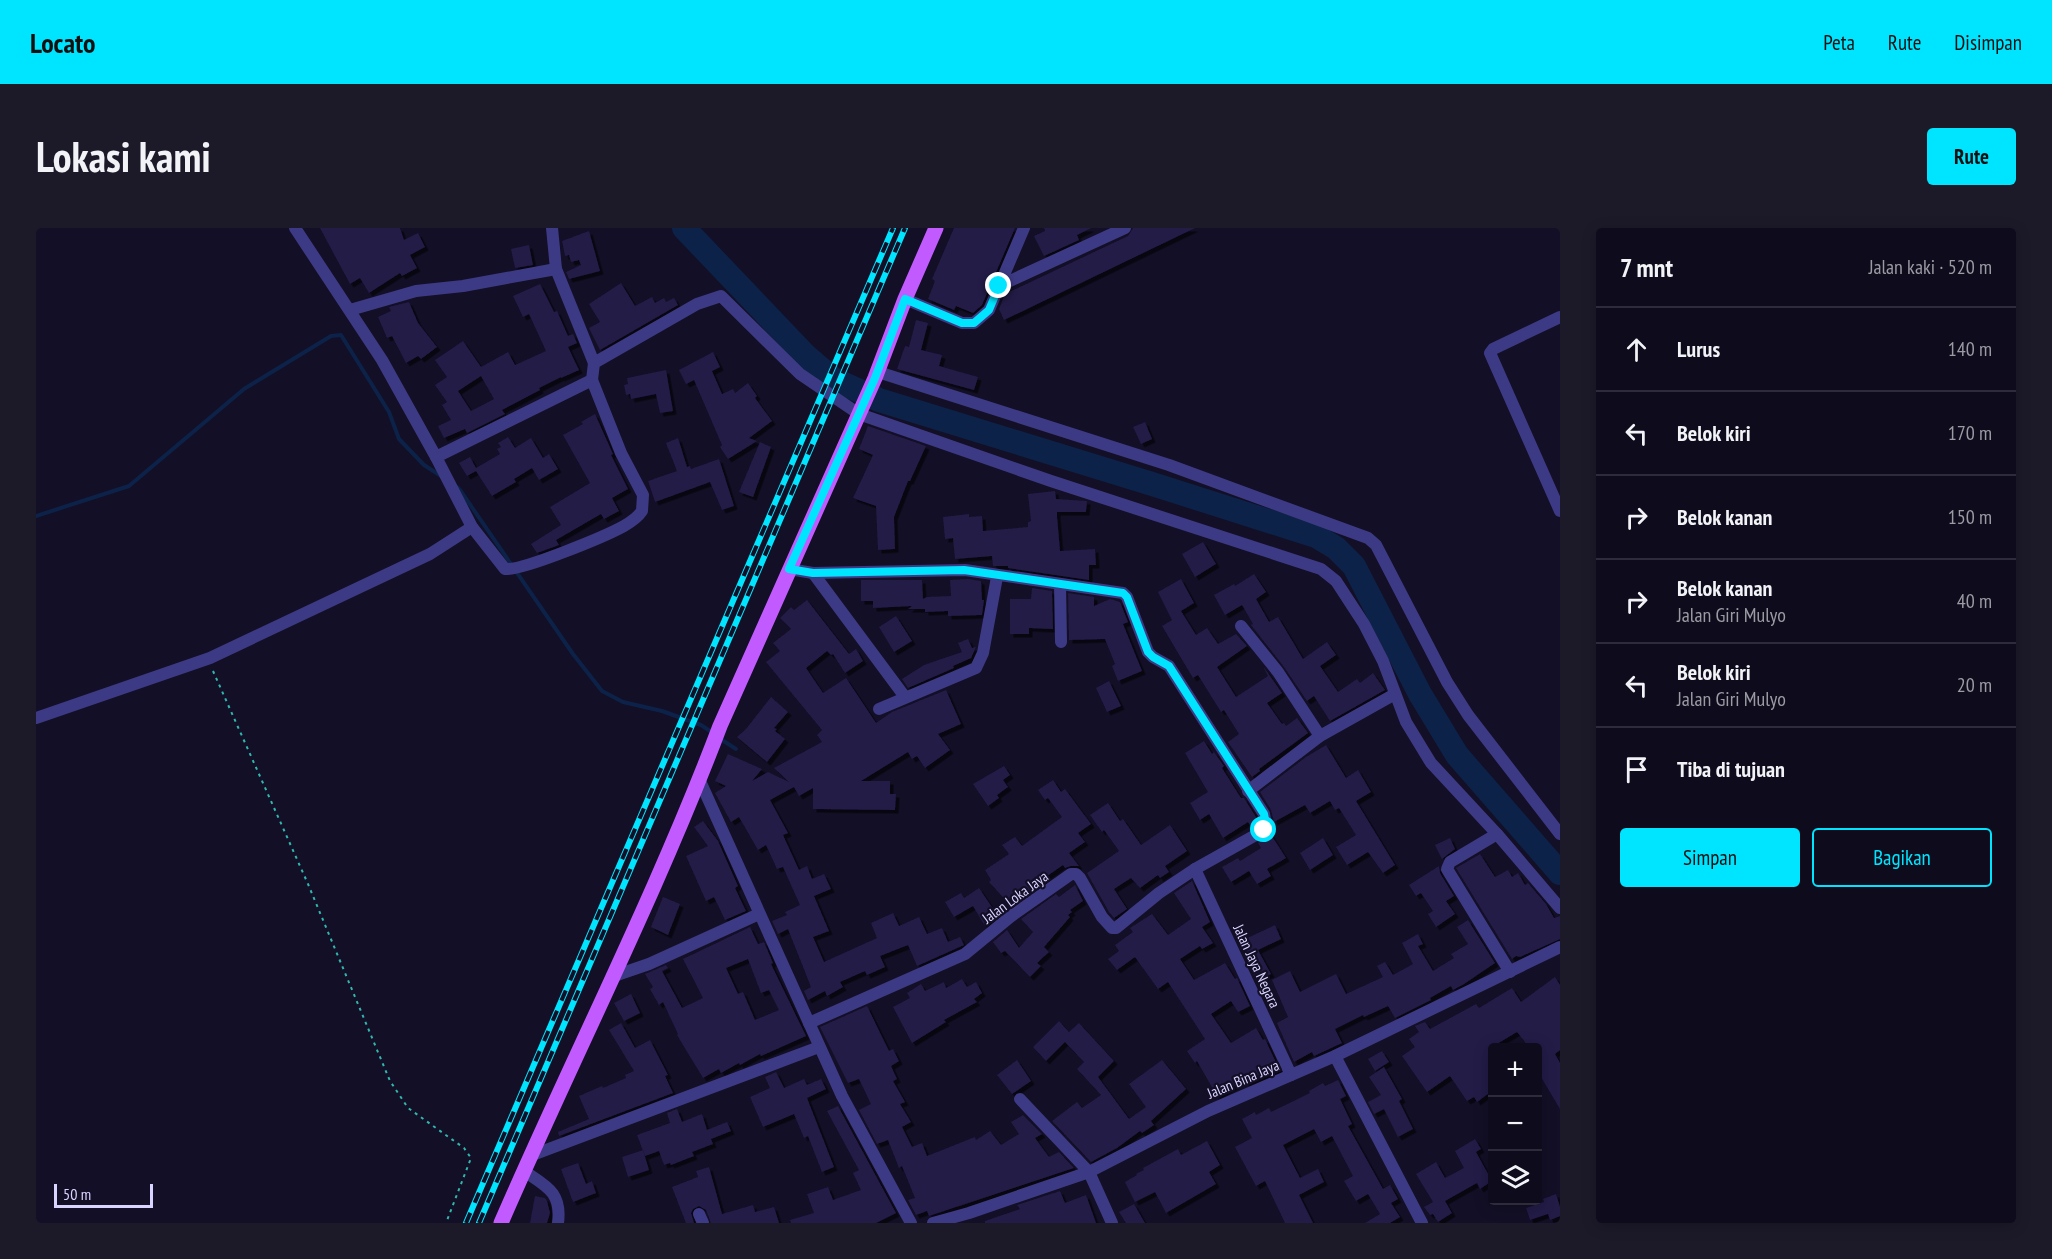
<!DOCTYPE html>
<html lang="id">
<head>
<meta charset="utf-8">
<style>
  :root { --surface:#0e0b1c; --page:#1c1929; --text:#f1f3f6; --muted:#9b9ba3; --line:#2e2b3b; --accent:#00e5ff }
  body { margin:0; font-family:"PT Sans Narrow",sans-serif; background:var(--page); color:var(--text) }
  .controls { position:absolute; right:18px; bottom:18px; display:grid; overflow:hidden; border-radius:6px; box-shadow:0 3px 15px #0003 }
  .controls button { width:54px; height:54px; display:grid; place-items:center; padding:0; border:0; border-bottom:2px solid var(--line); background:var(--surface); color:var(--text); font:30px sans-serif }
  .scale { position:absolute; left:18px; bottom:15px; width:99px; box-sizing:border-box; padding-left:6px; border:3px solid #d9d4ff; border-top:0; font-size:16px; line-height:21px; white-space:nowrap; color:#d9d4ff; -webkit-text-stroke:4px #130f26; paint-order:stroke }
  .stop { position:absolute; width:18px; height:18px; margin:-14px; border:4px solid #00e5ff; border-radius:50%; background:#fff }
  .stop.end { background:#00e5ff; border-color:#fff; box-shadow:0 2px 6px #0008 }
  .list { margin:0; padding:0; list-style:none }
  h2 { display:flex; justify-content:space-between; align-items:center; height:78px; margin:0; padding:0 24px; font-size:26px }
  h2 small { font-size:20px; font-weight:400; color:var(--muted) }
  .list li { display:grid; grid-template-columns:39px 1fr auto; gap:18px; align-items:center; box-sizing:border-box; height:84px; padding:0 24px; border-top:2px solid var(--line) }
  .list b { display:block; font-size:22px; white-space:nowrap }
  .list p { margin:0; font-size:20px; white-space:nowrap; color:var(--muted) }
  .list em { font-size:20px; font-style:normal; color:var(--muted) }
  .actions { display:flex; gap:12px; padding:18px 24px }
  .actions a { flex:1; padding:14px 0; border:2px solid var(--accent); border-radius:6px; text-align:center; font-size:21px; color:var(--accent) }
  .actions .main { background:var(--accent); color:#111 }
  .icon { flex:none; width:33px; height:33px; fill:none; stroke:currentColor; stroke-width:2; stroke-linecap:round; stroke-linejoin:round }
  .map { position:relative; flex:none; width:1524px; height:995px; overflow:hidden; border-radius:6px }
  header { display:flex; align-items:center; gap:36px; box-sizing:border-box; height:84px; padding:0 30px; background:var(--accent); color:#111 }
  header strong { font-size:28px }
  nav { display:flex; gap:33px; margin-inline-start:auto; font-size:21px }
  .intro { display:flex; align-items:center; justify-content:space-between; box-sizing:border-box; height:144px; padding:0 36px }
  h1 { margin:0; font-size:42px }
  .button { padding:15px 27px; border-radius:6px; background:var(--accent); color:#111; font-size:21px; font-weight:700 }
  main { display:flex; gap:36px; padding:0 36px }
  aside { flex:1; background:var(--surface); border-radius:6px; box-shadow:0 3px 15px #0003 }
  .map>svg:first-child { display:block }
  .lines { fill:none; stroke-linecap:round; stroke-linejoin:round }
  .stream { stroke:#0c2248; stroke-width:4 }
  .river { stroke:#0c2248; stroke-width:24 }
  .building { fill:#241b47; fill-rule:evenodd; filter:url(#shadow) }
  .path { stroke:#2fb8b0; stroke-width:2; stroke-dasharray:3 4.5; stroke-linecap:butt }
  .minor { stroke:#3d3a85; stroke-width:12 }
  .major { stroke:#c25bff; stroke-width:15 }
  .rail-casing { stroke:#00e5ff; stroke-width:6 }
  .rail { stroke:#130f26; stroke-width:4; stroke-dasharray:11; stroke-linecap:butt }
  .route { stroke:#00e5ff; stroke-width:8 }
  .labels { text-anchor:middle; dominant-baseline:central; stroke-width:4.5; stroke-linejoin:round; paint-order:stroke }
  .street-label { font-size:15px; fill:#d9d4ff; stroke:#130f26 }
</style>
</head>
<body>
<header>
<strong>Locato</strong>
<nav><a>Peta</a><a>Rute</a><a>Disimpan</a></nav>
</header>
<div class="intro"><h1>Lokasi kami</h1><a class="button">Rute</a></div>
<main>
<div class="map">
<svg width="1524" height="995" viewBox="0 0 1524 995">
  <defs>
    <filter id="shadow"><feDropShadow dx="3.5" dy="3.5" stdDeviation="0" flood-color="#0009"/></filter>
  </defs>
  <rect width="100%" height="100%" fill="#130f26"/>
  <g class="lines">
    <g class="stream">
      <polyline points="421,259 424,262 537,426 566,463 587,474 626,483 665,497 677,505"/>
      <polyline points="0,288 93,258 208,161 295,108 305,107 353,184 363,211 388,237 405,248"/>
      <polyline points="683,510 700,521"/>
    </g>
    <polyline class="river" points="648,0 770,128 797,151 843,172 1113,255 1280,308 1300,320 1318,338 1384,466 1421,527 1524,645"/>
  </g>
  <g class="building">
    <polygon points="284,0 364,0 368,12 382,5 389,19 374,27 381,40 366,48 364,45 333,65 324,50 314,56"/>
    <polygon points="918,0 979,0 946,77 937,85 920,78 918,82 892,71 899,53 896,51"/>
    <polygon points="1008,0 1055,0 1041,7 1043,12 1008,28 998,8 1009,3"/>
    <polygon points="1097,0 1159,0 968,92 963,81 969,66 1092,8"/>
    <polygon points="553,3 564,43 533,51 530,44 545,37 543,32 535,34 533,27 529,28 526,13"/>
    <polygon points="493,17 497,37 479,40 475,21"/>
    <polygon points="585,55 599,78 616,69 619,75 628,70 630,74 638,70 642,77 564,122 553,100 564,94 553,76"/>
    <path d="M504 56 518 84 521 83 532 108 537 106 541 115 532 119 543 142 525 150V149L503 160 504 162 466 182 469 186 431 205 429 201 408 210 402 198 415 192 406 177 411 174 399 157 411 149 399 132 427 113 445 139 472 124 479 137 510 123 493 86 487 89 477 68ZM445 148 458 171 435 183 422 163Z"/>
    <polygon points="373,74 382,95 401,119 385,131 382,128 370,135 356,108 351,110 342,89 355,83 353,79"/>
    <polygon points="880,92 892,95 885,122 906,127 903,138 942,149 938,162 861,141 869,118 873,119"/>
    <polygon points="677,124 684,139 676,143 686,166 697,161 699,165 712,155 721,168 719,170 736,193 713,210 721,213 692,231 684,219 686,217 658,152 650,156 643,142"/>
    <polygon points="630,142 637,183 624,185 620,166 595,171 594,166 590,167 588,157 592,156 591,150"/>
    <polygon points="559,186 577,226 575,227 592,261 576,270 583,283 568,291 565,286 520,312 523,317 501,325 495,316 525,297 514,279 554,255 527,207 547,196 545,194"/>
    <polygon points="1109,194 1116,211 1105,216 1097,199"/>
    <polygon points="832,198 890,218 874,253 872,253 858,289 859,321 842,322 840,278 817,270 837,227 823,221"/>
    <polygon points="472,209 479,220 495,210 507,230 513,226 522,241 503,252 496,240 478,251 480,254 456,268 440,243 431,248 423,235 434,229 440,240 464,226 461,221 465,219 462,215"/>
    <polygon points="642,210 651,239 654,238 655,241 683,231 698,278 686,282 674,254 619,274 612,253 641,243 630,215"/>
    <polygon points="724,214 735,219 717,269 703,264"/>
    <polygon points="1019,263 1020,271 1051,273 1050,284 1021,284 1021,288 1024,323 1059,321 1060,337 1053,337 1053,352 972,340 972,338 957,338 956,328 919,331 917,310 909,311 907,289 933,286 933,289 946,288 947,303 992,299 992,294 995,293 992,266"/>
    <polygon points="1167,314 1180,336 1159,349 1146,326"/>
    <polygon points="1218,346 1230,364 1220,371 1233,394 1242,389 1267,431 1291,414 1300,427 1284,438 1302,464 1321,451 1324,455 1337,445 1349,462 1294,493 1278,468 1271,473 1248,439 1215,397 1217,396 1206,377 1189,387 1178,367 1198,356 1199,358"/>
    <polygon points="932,351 945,353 946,372 948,372 946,387 912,388 912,383 889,384 889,381 872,381 876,378 837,380 837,373 825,373 825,352 886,352 887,371 891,369 915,368 914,352"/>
    <polygon points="1145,351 1158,375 1145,383 1160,407 1171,400 1182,416 1200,406 1211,418 1181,439 1200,469 1232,448 1227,438 1246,465 1231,475 1246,496 1248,495 1250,498 1261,490 1272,505 1223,541 1224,543 1216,549 1192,514 1203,506 1188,482 1185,484 1162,447 1157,450 1126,398 1136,392 1122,364"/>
    <polygon points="996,360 1016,363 1017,401 993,400 993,406 974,406 974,371 995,371"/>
    <polygon points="1032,365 1058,369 1058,378 1074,371 1084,374 1092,394 1087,396 1106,443 1082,453 1076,438 1079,436 1069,411 1033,412"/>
    <polygon points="771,372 813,426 820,421 827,433 809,445 797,426 795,427 791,423 770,440 787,465 810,450 840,495 856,484 910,462 925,496 902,506 914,522 889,540 881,528 876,531 872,524 825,553 854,553 854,566 860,566 859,582 777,581 777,560 763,568 758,559 734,572 752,605 747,607 763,642 771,638 776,651 788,646 795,661 778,668 793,703 777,709 788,734 841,710 835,695 857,685 863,698 883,689 891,706 906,700 912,714 924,709 928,717 881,738 872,717 844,728 849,739 831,747 829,743 804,754 807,759 791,768 789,763 772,772 768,763 775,759 752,701 742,706 736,693 751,687 749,684 764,677 747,639 741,641 730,617 722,622 703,589 695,594 679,565 690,558 679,553 692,526 726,541 716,553 732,544 753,554 738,540 786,514 781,507 786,502 730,434 744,423 737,415 755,401 744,390 755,379 758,382"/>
    <polygon points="860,388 876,413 858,424 843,399"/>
    <polygon points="932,411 936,420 940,419 935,430 917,438 918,440 872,460 866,451 888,437 926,424 922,415"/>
    <polygon points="1073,453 1085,478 1071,484 1060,460"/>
    <polygon points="735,469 752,484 738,500 741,501 739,503 749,511 731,534 701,509 710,501"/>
    <polygon points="1168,513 1176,526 1178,524 1188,538 1186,540 1205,570 1208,570 1220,589 1221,594 1219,598 1216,600 1212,594 1187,610 1173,586 1164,592 1154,575 1172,564 1149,525"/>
    <polygon points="1290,517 1310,550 1322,542 1335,564 1320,573 1359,637 1347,645 1332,624 1311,637 1300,619 1320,607 1303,580 1299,582 1294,573 1274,585 1269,577 1238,594 1235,582 1224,564 1270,529"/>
    <polygon points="968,538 974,547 967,552 972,559 961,567 963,570 952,578 937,556"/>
    <polygon points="1017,552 1025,564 1029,561 1055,596 1042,605 1049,614 1033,625 1043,638 1035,638 1029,640 1027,637 1007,651 1010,654 975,678 953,654 955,652 949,642 973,626 966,617 979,609 986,618 1026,589 1012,570 1009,572 1002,562"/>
    <polygon points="1072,575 1084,593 1087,591 1105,617 1134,597 1151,623 1129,638 1133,644 1124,650 1122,647 1104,660 1095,650 1078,661 1091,681 1078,690 1073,684 1051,645 1083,623 1068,602 1066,604 1054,587"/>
    <polygon points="667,593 682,613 702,658 699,660 710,683 689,692 678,669 670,673 650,628 672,618 658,599"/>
    <polygon points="1234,605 1250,630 1231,641 1235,648 1221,656 1213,643 1195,654 1186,639 1202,630 1204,633 1225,620 1222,615"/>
    <polygon points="1287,610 1297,627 1274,642 1264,625"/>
    <polygon points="1414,610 1419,621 1406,631 1399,617"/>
    <polygon points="1444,626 1459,649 1472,642 1476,649 1482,645 1489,657 1492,655 1510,676 1518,690 1524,688 1524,711 1484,729 1480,728 1476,731 1420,640"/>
    <polygon points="1403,638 1404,645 1418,668 1410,673 1419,686 1400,699 1392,686 1397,683 1385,665 1380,668 1373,657"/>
    <polygon points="1156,653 1174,694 1166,699 1177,715 1166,721 1164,718 1144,731 1158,752 1189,735 1199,751 1201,750 1214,778 1202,784 1195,773 1175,786 1195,815 1220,800 1227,812 1229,811 1244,843 1238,845 1237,844 1211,857 1209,852 1181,868 1161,833 1159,835 1151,823 1169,811 1132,754 1122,761 1099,729 1081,742 1072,731 1083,723 1079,717 1097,704 1094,700 1116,686 1132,707 1155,691 1138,665"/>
    <polygon points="1039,657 1047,673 1034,682 1036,684 1032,687 1034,689 1008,719 1013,724 1001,735 1005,738 994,749 969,723 965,725 957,714 971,702 983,720 997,704 985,691 1020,666 1023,669"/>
    <polygon points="943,660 962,688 949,698 937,678 918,689 909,674 925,665 928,670"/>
    <polygon points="627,669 644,676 632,707 615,699"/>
    <polygon points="1432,692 1459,735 1428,756 1417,762 1415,758 1394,770 1395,772 1359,790 1352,778 1328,789 1327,787 1299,801 1306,815 1278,828 1276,824 1258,834 1241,795 1252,789 1236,752 1254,743 1264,764 1300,746 1310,766 1347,749 1341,738 1349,734 1357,747 1377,736 1366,715 1382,706 1387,716 1382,718 1397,743 1418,730 1415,726 1432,716 1421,699"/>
    <polygon points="1239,697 1245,711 1222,722 1235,746 1220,753 1215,741 1217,739 1205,713"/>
    <path d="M714 699 722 716 728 714 737 735 735 736 770 808 725 828 724 826 704 837 703 835 685 845 683 841 667 850 641 807 642 806 627 774 623 777 614 761 617 759 609 746 630 737 632 740 626 743 646 780 667 770 647 731ZM712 731 725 765 733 762 743 782 719 792 707 764 702 766 690 740Z"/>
    <polygon points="1519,749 1524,757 1524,822 1519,826 1524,835 1524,881 1502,844 1502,819 1493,819 1481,804 1456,819 1456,863 1441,874 1438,869 1431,873 1414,848 1391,864 1366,828 1379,819 1373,811 1383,804 1379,798 1389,794 1394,801 1440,776 1443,780 1476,760 1485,774"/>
    <polygon points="926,751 931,759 940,754 946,765 938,771 941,774 908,792 910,794 876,815 857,779 874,770 871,765 885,756 889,763 908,754 910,760"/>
    <polygon points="595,766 604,785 588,793 578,775"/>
    <polygon points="831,778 853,823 857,821 863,833 855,838 861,851 857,853 869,874 864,876 875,894 866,899 876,919 886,915 891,928 939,909 940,912 954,903 965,917 983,906 975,894 987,887 1006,906 999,910 1013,929 1023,924 1038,940 893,988 891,983 880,987 872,972 879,970 866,938 863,940 852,912 841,916 823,882 835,876 823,851 812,855 784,799"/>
    <polygon points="1023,793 1033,804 1043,795 1078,833 1062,849 1093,891 1110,879 1093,856 1126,832 1150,861 1115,893 1118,897 1106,905 1104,903 1081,920 1055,934 1016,893 1041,874 1046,880 1065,867 1041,841 1048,834 1029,814 1010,833 997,819"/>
    <polygon points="585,795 599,820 614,812 632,847 629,848 637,865 523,908 522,904 553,891 543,868 566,858 567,860 590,850 589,847 598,843 573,802"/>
    <polygon points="1346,823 1353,834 1339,843 1332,831"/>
    <polygon points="981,832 995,853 976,866 961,847"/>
    <polygon points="1348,839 1366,871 1363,873 1377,901 1362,909 1348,881 1338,886 1332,874 1345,867 1333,849"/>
    <polygon points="740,844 748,860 768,851 771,857 785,851 790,861 771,870 798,939 786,944 772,908 768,910 758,886 727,899 714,869 734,860 729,849"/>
    <polygon points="1302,852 1310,868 1304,871 1316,896 1312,898 1347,961 1354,957 1362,971 1355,975 1364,989 1354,995 1329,995 1344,986 1332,966 1320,973 1308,953 1317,948 1296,908 1285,914 1278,901 1247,917 1264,950 1282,941 1288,954 1263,967 1277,995 1249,995 1229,953 1220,958 1199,919 1216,910 1206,891 1219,884 1220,887 1233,880 1235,884 1274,865 1273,863 1287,855 1289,858"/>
    <polygon points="802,878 860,985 840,995 755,995 754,992 778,985 771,966 792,959 797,972 825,962 817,945 823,942 791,883"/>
    <polygon points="641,881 646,894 666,886 671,902 691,894 695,903 675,911 677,916 656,924 658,928 635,937 634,935 628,937 623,923 609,928 601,907 634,895 631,885"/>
    <polygon points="1439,911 1445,921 1440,924 1456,953 1444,961 1441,955 1409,973 1416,985 1402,994 1397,986 1394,987 1388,979 1397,974 1380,946 1400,934 1409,950 1428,940 1419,923"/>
    <polygon points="1171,913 1184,937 1173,944 1180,956 1130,985 1119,964 1099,974 1089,954 1101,947 1100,946 1108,942 1107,940 1142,921 1145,927"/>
    <polygon points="607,922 613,942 592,949 586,929"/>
    <polygon points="542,935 550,956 556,953 560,965 537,974 525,941"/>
    <polygon points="673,939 686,986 717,977 719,984 738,979 743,995 675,995 670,982 663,978 657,981 655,985 658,995 650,995 636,959 662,949 660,943"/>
    <polygon points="1024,963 1029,975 1050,967 1060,995 949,995 949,993 984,981 981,977"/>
    <polygon points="1520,966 1524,979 1524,988 1514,992 1512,986 1494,992 1490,980 1508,974 1507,971"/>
    <polygon points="499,968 509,970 511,973 514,985 511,995 494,995"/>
    <polygon points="1098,976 1109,995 1090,995 1083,984"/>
  </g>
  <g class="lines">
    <polyline class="path" points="177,443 272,656 354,853 372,880 428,920 435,930 410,995"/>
    <g class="minor">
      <polyline points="259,0 346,132 400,229 556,152 558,135 661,76 685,68 764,146 823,186 1015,253 1285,341 1300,353 1328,396 1347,433 1370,494 1395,535 1461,606 1524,680"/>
      <polyline points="516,0 520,41 558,135"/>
      <polyline points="963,58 1089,0"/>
      <polyline points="869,71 926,95 938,95 953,82 988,0"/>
      <polyline points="314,82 380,63 427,58 520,41"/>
      <polyline points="1524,89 1457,121 1454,125 1524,283"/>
      <polyline points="842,144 1133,237 1332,310 1340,317 1411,454 1432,487 1524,606"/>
      <path d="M400 229 436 299 469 341C486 343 570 308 588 298 595 294 602 289 606 283L607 267 585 225 556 152"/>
      <polyline points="753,341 777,345 929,342 1087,365 1091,369 1112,424 1117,429 1133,438 1228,586 1230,596 1225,604 1159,641 1123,665 1080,700 1076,700 1066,689 1044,650 1040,646 1035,646 974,689 929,726 773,795"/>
      <polyline points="777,345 869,469"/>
      <polyline points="1024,356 1025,414"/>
      <polyline points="1205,398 1242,444 1284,508"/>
      <polyline points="843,481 940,440 947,425 961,349"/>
      <polyline points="0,490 174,430 394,326 436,299"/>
      <polyline points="664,553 806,868 875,995"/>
      <polyline points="1212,563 1284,508 1359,466"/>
      <polyline points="1461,606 1414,634 1411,641 1474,744"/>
      <polyline points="1159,641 1255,847"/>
      <polyline points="578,748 613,736 723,686"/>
      <polyline points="1299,828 1386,995"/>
      <polyline points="984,871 1053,944 1076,995"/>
      <polyline points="494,928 783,819"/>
      <path d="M488 943C510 958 526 964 522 995"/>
      <polyline points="663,986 667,995"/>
      <polyline points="897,995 933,985 1053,944 1172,883 1299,828 1524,719"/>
    </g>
    <path class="major" d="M465 995C537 829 620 667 684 498L839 150 869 71 900 0"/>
    <g class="rail-casing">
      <g id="rail">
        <polyline points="430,995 857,0"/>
        <polyline points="443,995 869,0"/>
      </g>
    </g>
    <use href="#rail" class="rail"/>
  </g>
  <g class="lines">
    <polyline class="route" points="963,58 953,82 938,95 926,95 869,71 839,150 753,341 777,345 928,342 1087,365 1091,369 1112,424 1117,429 1133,438 1228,586 1230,596 1228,602"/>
  </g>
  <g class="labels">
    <g class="street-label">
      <text transform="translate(979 669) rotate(-36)">Jalan Loka Jaya</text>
      <text transform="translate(1221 738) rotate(65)">Jalan Jaya Negara</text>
      <text transform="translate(1207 851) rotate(-23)">Jalan Bina Jaya</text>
    </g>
  </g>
</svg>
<div class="controls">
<button>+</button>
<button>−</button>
<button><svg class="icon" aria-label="layers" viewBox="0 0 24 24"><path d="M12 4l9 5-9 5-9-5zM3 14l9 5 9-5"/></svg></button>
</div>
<div class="scale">50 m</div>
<div class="stop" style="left:1228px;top:602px"></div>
<div class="stop end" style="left:963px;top:58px"></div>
</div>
<aside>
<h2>7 mnt<small>Jalan kaki · 520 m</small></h2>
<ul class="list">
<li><svg class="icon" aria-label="ahead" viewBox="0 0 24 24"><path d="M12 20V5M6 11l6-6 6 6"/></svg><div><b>Lurus</b></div><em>140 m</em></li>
<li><svg class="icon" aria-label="left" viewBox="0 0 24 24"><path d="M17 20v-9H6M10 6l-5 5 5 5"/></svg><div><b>Belok kiri</b></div><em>170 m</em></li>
<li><svg class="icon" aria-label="right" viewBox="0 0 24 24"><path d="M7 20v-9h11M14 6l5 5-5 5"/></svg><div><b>Belok kanan</b></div><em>150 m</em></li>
<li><svg class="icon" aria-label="right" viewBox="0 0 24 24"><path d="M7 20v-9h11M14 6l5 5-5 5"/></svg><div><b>Belok kanan</b><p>Jalan Giri Mulyo</p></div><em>40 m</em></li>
<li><svg class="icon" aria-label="left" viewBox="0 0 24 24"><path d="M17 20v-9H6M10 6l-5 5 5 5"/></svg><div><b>Belok kiri</b><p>Jalan Giri Mulyo</p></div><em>20 m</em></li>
<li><svg class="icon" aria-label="arrive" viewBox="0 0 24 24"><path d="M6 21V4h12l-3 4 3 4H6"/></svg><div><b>Tiba di tujuan</b></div></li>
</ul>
<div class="actions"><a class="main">Simpan</a><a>Bagikan</a></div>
</aside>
</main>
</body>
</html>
